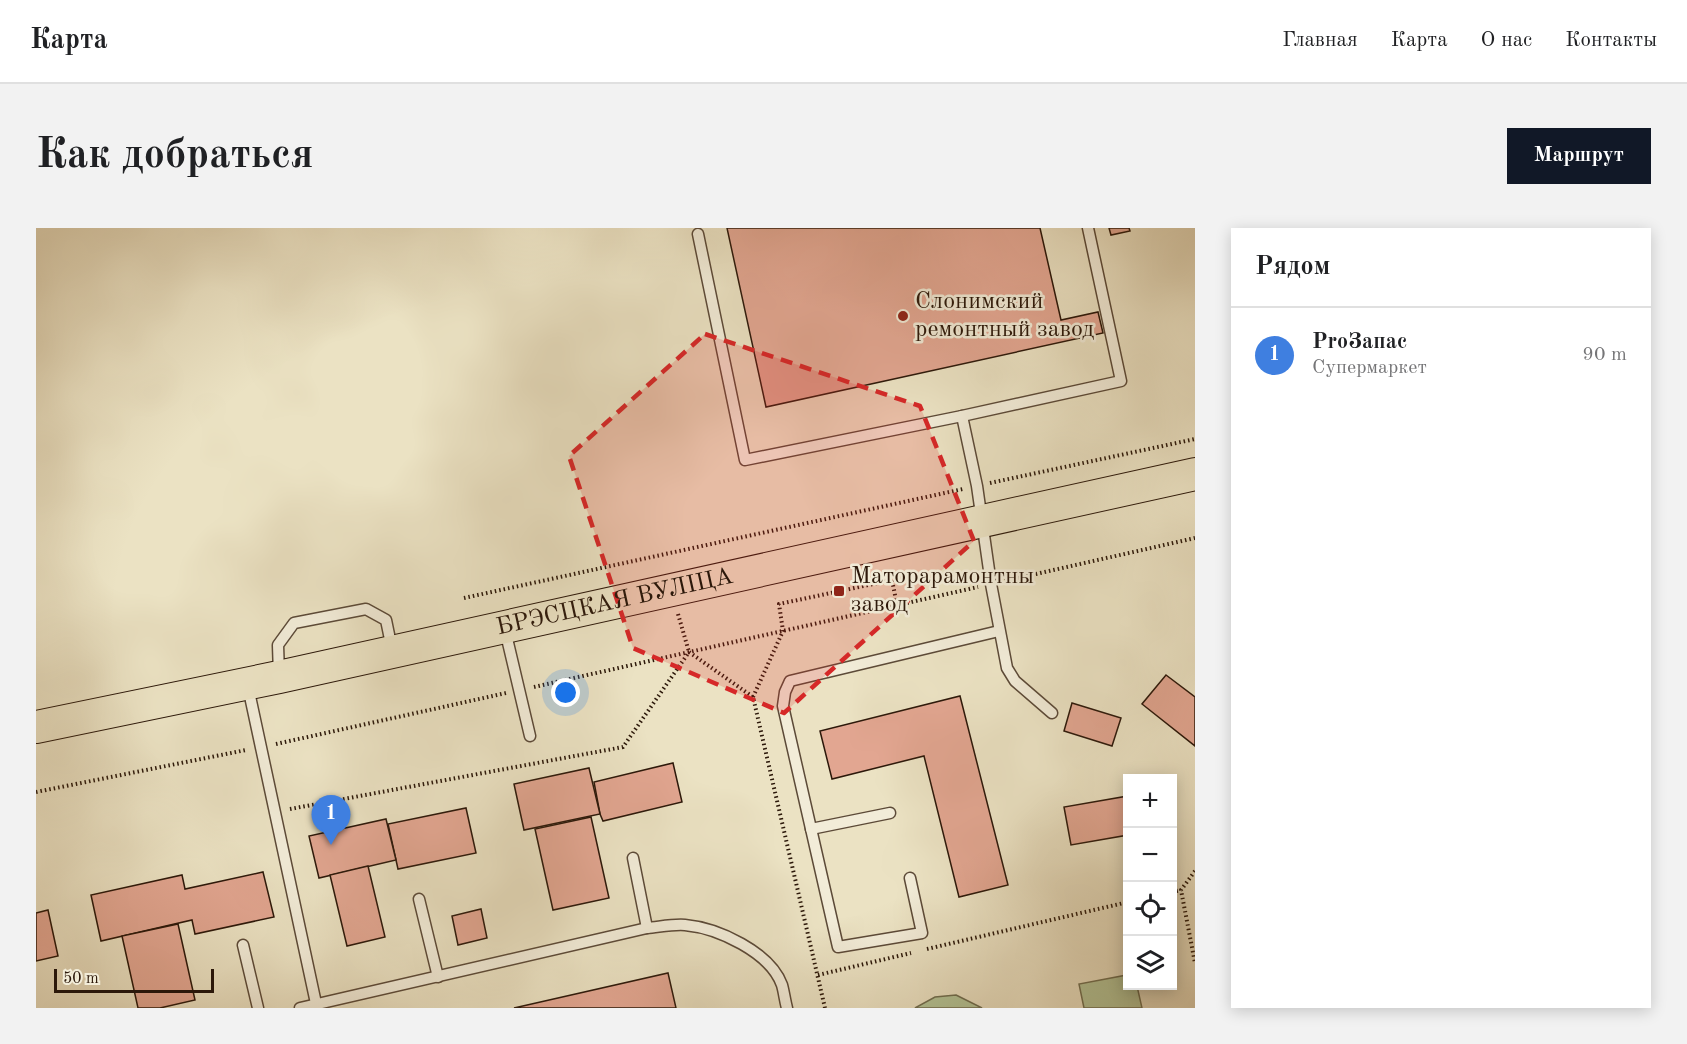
<!DOCTYPE html>
<html lang="ru">
<head>
<meta charset="utf-8">
<style>
  :root { --surface:#fff; --page:#f2f2f2; --text:#202124; --muted:#757577; --line:#e0e0e0; --accent:#111827 }
  body { margin:0; font-family:"Old Standard TT",serif; background:var(--page); color:var(--text) }
  .controls { position:absolute; right:18px; bottom:18px; display:grid; overflow:hidden; border-radius:0px; box-shadow:0 3px 15px #0003 }
  .controls button { width:54px; height:54px; display:grid; place-items:center; padding:0; border:0; border-bottom:2px solid var(--line); background:var(--surface); color:var(--text); font:30px sans-serif }
  .scale { position:absolute; left:18px; bottom:15px; width:160px; box-sizing:border-box; padding-left:6px; border:3px solid #2c180a; border-top:0; font-size:16px; line-height:21px; white-space:nowrap; color:#2c180a; -webkit-text-stroke:4px #f2ecd8; paint-order:stroke }
  .you { position:absolute; left:530px; top:465px; width:21px; height:21px; margin:-15px; border:4px solid #fff; border-radius:50%; background:#1a73e8; box-shadow:0 0 0 9px #1a73e833 }
  .badge { display:grid; place-items:center; width:39px; height:39px; border-radius:50%; background:var(--accent); color:#fff; font-size:20px; font-weight:700 }
  .pin { position:absolute; translate:-50% -50px; filter:drop-shadow(0 2px 3px #0008) }
  .pin::after { content:''; position:absolute; top:32px; width:21px; height:18px; background:inherit; clip-path:polygon(0 0,100% 0,50% 100%) }
  .list { margin:0; padding:0; list-style:none }
  h2 { display:flex; justify-content:space-between; align-items:center; height:78px; margin:0; padding:0 24px; font-size:26px }
  h2 small { font-size:20px; font-weight:400; color:var(--muted) }
  .list li { display:grid; grid-template-columns:39px 1fr auto; gap:18px; align-items:center; box-sizing:border-box; height:96px; padding:0 24px; border-top:2px solid var(--line) }
  .list b { display:block; font-size:22px; white-space:nowrap }
  .list p { margin:0; font-size:20px; white-space:nowrap; color:var(--muted) }
  .list em { font-size:20px; font-style:normal; color:var(--muted) }
  .icon { flex:none; width:33px; height:33px; fill:none; stroke:currentColor; stroke-width:2; stroke-linecap:round; stroke-linejoin:round }
  .map { position:relative; flex:none; width:1159px; height:780px; overflow:hidden; border-radius:0px }
  header { display:flex; align-items:center; gap:36px; box-sizing:border-box; height:84px; padding:0 30px; background:var(--surface); border-bottom:2px solid var(--line) }
  header strong { font-size:28px }
  nav { display:flex; gap:33px; margin-inline-start:auto; font-size:21px }
  .intro { display:flex; align-items:center; justify-content:space-between; box-sizing:border-box; height:144px; padding:0 36px }
  h1 { margin:0; font-size:42px }
  .button { padding:15px 27px; border-radius:0px; background:var(--accent); color:#fff; font-size:21px; font-weight:700 }
  main { display:flex; gap:36px; padding:0 36px }
  aside { flex:1; background:var(--surface); border-radius:0px; box-shadow:0 3px 15px #0003 }
  .map>svg:first-child { display:block }
  .green { fill:#b3c497; stroke:#706e50; stroke-width:1.5 }
  .building { fill:#e2a691; stroke:#2c180a; stroke-width:1.5 }
  .lines { fill:none; stroke-linecap:round; stroke-linejoin:round }
  .service-casing { stroke:#5c4a38; stroke-width:13 }
  .primary-casing { stroke:#2c180a; stroke-width:34 }
  .path { stroke:#2c180a; stroke-width:4; stroke-dasharray:1.5 3; stroke-linecap:butt }
  .service { stroke:#f2ecd8; stroke-width:10 }
  .primary { stroke:#ebe2c3; stroke-width:32 }
  .marked { fill:#d62828; fill-opacity:0.2; stroke:#d62828; stroke-width:4.5; stroke-dasharray:12 8; stroke-linejoin:round }
  .poi-dot { fill:#8f2418; stroke:#f2ecd8; stroke-width:2 }
  .labels { text-anchor:middle; dominant-baseline:central; stroke-width:5; stroke-linejoin:round; paint-order:stroke }
  .poi-label { font-size:24px; fill:#2c180a; stroke:#f2ecd8; text-anchor:start }
  .street-label { font-size:24px; fill:#2c180a; stroke:#f2ecd8 }
</style>
</head>
<body>
<header>
<strong>Карта</strong>
<nav><a>Главная</a><a>Карта</a><a>О нас</a><a>Контакты</a></nav>
</header>
<div class="intro"><h1>Как добраться</h1><a class="button">Маршрут</a></div>
<main>
<div class="map">
<svg width="1159" height="780" viewBox="0 0 1159 780">
  <rect width="100%" height="100%" fill="#ebe2c3"/>
  <filter id="stains"><feTurbulence type="fractalNoise" baseFrequency=".00333" numOctaves="4"/><feColorMatrix values="0 0 0 0 .2 0 0 0 0 .09 0 0 0 0 .02 0 0 0 .5 -.17"/></filter>
  <radialGradient id="worn" r=".72"><stop offset=".6" stop-color="#630" stop-opacity="0"/><stop offset="1" stop-color="#630" stop-opacity=".3"/></radialGradient>
  <g class="green">
    <polygon points="1091,747 1092,758 1101,758 1106,780 1048,780 1043,756"/>
    <polygon points="920,767 946,780 879,780 899,769"/>
  </g>
  <g class="building">
    <polygon points="691,0 1004,0 1025,92 1062,84 1067,105 730,179"/>
    <polygon points="1073,0 1093,0 1094,3 1075,7"/>
    <polygon points="1130,447 1159,469 1159,518 1106,476"/>
    <polygon points="924,468 972,657 923,669 888,528 796,551 784,503"/>
    <polygon points="1036,475 1085,490 1076,518 1028,503"/>
    <polygon points="637,535 646,574 567,593 564,586 558,554"/>
    <polygon points="553,540 564,586 488,602 478,556"/>
    <polygon points="1092,568 1092,607 1035,617 1028,579"/>
    <polygon points="430,580 440,625 362,641 352,596"/>
    <polygon points="555,589 573,670 517,682 499,601"/>
    <polygon points="350,591 360,632 283,650 273,608"/>
    <polygon points="332,638 349,709 311,718 294,647"/>
    <polygon points="227,644 238,689 159,706 156,692 65,713 55,667 146,647 149,661"/>
    <polygon points="445,681 451,710 422,717 416,688"/>
    <polygon points="12,682 22,728 0,733 0,685"/>
    <polygon points="142,696 159,772 124,780 102,780 86,708"/>
    <polygon points="632,745 640,780 478,780"/>
  </g>
  <g class="lines">
    <g class="service-casing">
      <g id="service">
        <polyline points="662,6 709,232 926,188"/>
        <polyline points="469,402 494,508"/>
        <polyline points="243,447 242,417 258,395 330,381 350,392 356,421"/>
        <polyline points="212,459 281,780"/>
        <polyline points="1016,485 979,453 971,440 955,356 941,258 926,188 1085,153 1052,0"/>
        <polyline points="775,601 854,585"/>
        <polyline points="597,630 611,700"/>
        <polyline points="874,650 886,705 802,719 747,478 749,464 754,453 963,403"/>
        <polyline points="383,671 402,749"/>
        <polyline points="207,717 222,780"/>
        <path d="M264 780 611 700C623 699 637 696 649 697 682 700 734 724 746 757 748 764 749 773 751 780"/>
      </g>
    </g>
    <g class="primary-casing">
      <g id="primary">
        <path id="s1" d="M0 499 243 449 1159 246"/>
      </g>
    </g>
    <g class="path">
      <polyline points="954,255 1159,211"/>
      <polyline points="969,353 1159,310"/>
      <polyline points="428,370 927,261"/>
      <polyline points="642,386 653,424"/>
      <polyline points="498,459 942,359"/>
      <polyline points="717,469 747,403 743,376 856,352 861,377"/>
      <polyline points="240,516 470,465"/>
      <polyline points="0,564 210,522"/>
      <polyline points="254,581 587,519 653,424 717,469 789,780"/>
      <polyline points="1159,643 1145,662 1159,735"/>
      <polyline points="1136,664 1145,662"/>
      <polyline points="891,721 1092,674"/>
      <polyline points="782,747 875,725"/>
    </g>
    <use href="#service" class="service"/>
    <use href="#primary" class="primary"/>
  </g>
  <path class="marked" d="M669 106 884 178 938 313 748 485 597 420 533 228Z"/>
  <g class="poi-dot">
    <circle cx="867" cy="88" r="6"/>
    <rect x="797" y="357" width="12" height="12" rx="3"/>
  </g>
  <g class="labels">
    <g class="poi-label">
      <text x="879" y="74">Слонимский<tspan x="879" dy="28">ремонтный завод</tspan></text>
      <text x="815" y="349">Маторарамонтны<tspan x="815" dy="28">завод</tspan></text>
    </g>
    <g class="street-label">
      <text stroke="none"><textPath href="#s1" startOffset="592">БРЭСЦКАЯ ВУЛІЦА</textPath></text>
    </g>
  </g>
  <rect width="100%" height="100%" filter="url(#stains)"/>
  <rect width="100%" height="100%" fill="url(#worn)"/>
</svg>
<div class="controls">
<button>+</button>
<button>−</button>
<button><svg class="icon" aria-label="locate" viewBox="0 0 24 24"><circle cx="12" cy="12" r="6"/><path d="M12 2v4M12 18v4M2 12h4M18 12h4"/></svg></button>
<button><svg class="icon" aria-label="layers" viewBox="0 0 24 24"><path d="M12 4l9 5-9 5-9-5zM3 14l9 5 9-5"/></svg></button>
</div>
<div class="scale">50 m</div>
<div class="you"></div>
<div class="pin badge" style="left:295px;top:617px;background:#3f7fe0">1</div>
</div>
<aside>
<h2>Рядом<small></small></h2>
<ul class="list">
<li><span class="badge" style="background:#3f7fe0">1</span><div><b>ProЗапас</b><p>Супермаркет</p></div><em>90 m</em></li>
</ul>
</aside>
</main>
</body>
</html>
